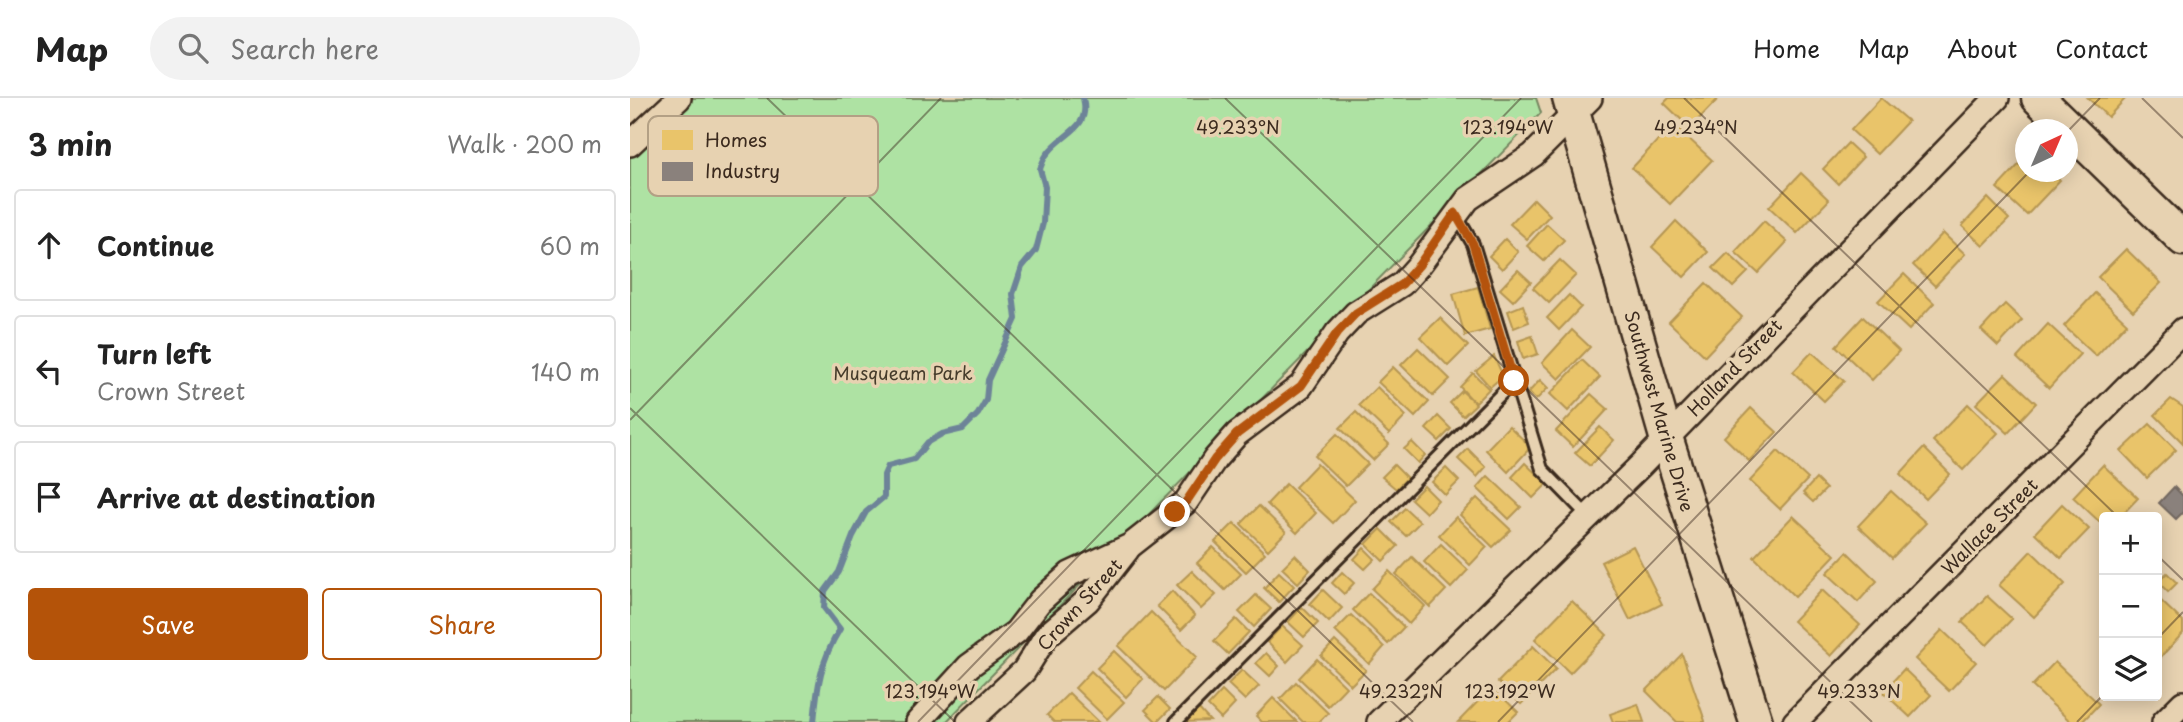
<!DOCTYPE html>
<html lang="en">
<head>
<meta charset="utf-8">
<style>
  :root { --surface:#fff; --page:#f2f2f2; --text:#222; --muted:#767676; --line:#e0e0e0; --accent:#b45309 }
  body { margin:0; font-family:"Playpen Sans",sans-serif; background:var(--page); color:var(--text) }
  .controls { position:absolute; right:21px; bottom:21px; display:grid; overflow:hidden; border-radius:7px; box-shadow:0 4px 18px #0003 }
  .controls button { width:63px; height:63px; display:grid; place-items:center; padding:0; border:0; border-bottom:2px solid var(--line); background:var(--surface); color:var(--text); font:35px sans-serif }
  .compass { position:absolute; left:1385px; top:21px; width:63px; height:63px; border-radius:50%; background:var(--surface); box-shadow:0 4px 18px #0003; rotate:44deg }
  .stop { position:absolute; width:21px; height:21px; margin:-16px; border:5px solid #b45309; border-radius:50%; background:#fff }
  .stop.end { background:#b45309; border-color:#fff; box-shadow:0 2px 7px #0008 }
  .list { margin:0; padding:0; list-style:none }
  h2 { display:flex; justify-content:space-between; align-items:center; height:91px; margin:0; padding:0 28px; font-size:30px }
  h2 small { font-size:23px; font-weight:400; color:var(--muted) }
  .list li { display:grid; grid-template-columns:46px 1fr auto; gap:21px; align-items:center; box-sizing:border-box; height:112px; margin:0 14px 14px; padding:0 14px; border:2px solid var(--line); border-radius:7px }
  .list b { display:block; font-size:26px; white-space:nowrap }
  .list p { margin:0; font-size:23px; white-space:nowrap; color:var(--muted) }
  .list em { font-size:23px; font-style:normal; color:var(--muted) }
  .actions { display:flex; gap:14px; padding:21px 28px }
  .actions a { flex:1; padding:16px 0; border:2px solid var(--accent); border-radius:7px; text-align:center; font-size:24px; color:var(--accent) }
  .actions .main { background:var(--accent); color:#fff }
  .icon { flex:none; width:38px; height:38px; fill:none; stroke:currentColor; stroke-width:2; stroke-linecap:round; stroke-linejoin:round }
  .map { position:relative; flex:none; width:1553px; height:624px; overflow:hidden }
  header { display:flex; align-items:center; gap:42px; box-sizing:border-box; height:98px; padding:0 35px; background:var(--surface); border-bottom:2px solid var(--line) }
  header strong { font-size:33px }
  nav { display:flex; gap:38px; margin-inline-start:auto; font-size:24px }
  .search { width:490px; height:63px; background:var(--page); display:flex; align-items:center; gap:18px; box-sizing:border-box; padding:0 24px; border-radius:38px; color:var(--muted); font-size:26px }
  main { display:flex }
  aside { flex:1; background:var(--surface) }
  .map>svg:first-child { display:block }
  .green { fill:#aee2a3; stroke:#748660; stroke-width:2 }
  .homes { fill:#e9c46a; stroke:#b59653; stroke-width:2 }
  .industry { fill:#8a817c; stroke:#726760; stroke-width:2 }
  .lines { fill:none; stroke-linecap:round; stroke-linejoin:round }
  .stream { stroke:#6d8398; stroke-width:6 }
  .service-casing { stroke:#3b2a1e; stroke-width:16 }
  .minor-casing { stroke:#3b2a1e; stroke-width:28 }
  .secondary-casing { stroke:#3b2a1e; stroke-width:37 }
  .service { stroke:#e7d2b1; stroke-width:10 }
  .minor { stroke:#e7d2b1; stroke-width:23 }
  .secondary { stroke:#e7d2b1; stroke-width:32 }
  .route { stroke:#b45309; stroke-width:9 }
  .ticks { fill:none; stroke:#3b2a1e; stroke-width:2; stroke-opacity:0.45 }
  .labels { text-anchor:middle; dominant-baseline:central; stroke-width:7; stroke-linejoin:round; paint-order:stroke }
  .street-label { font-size:18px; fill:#3b2a1e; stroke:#e7d2b1 }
  .park-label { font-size:18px; fill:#463c2b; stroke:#e7d2b1 }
  .key { fill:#e7d2b1; stroke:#b3a085; stroke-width:2 }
  .key-label { font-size:19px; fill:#3b2a1e }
  .ticks-label { font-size:18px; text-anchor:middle; fill:#3b2a1e; stroke:#e7d2b1; stroke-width:7; stroke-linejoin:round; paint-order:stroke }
</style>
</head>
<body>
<header>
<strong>Map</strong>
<div class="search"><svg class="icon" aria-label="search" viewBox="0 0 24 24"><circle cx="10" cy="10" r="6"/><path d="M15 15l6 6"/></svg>Search here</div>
<nav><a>Home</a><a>Map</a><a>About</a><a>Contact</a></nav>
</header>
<main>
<aside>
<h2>3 min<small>Walk · 200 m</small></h2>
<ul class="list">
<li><svg class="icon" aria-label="ahead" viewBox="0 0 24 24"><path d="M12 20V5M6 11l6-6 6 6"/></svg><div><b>Continue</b></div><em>60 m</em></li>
<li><svg class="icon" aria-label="left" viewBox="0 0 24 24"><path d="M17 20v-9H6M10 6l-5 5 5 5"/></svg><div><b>Turn left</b><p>Crown Street</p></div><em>140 m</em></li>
<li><svg class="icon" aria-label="arrive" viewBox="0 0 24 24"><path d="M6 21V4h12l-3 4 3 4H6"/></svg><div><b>Arrive at destination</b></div></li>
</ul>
<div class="actions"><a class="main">Save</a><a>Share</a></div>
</aside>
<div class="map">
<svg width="1553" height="624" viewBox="0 0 1553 624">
  <rect width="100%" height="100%" fill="#e7d2b1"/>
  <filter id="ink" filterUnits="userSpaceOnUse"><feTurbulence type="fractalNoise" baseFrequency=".0143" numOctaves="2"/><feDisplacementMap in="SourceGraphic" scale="14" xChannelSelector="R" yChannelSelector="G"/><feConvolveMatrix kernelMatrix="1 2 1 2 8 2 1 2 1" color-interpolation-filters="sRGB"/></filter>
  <g filter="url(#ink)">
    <polygon class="green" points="59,0 906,0 911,15 316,624 0,624 0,57"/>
    <g class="homes">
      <polygon points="1039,0 1089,0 1060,30 1034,5"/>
      <polygon points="1251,0 1278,23 1247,56 1221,32"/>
      <polygon points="1458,0 1496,0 1478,19"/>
      <polygon points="1043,26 1082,62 1040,106 1002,70"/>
      <polygon points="1218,45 1233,59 1208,86 1193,71"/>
      <polygon points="1395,60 1395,74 1421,74 1430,82 1397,117 1367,90"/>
      <polygon points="1171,75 1199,102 1167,135 1139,109"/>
      <polygon points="1358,100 1379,121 1353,148 1332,128"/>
      <polygon points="904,101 920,117 897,141 880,126"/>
      <polygon points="1046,123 1078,154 1054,179 1022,149"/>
      <polygon points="1134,123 1157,144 1128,175 1105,154"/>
      <polygon points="917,126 934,142 914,163 897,148"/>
      <polygon points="1313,135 1335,156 1305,188 1283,167"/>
      <polygon points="875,141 888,154 872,171 859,158"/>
      <polygon points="1496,151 1531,185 1503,213 1468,179"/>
      <polygon points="1098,155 1118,174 1103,189 1083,170"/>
      <polygon points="930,162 946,177 919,205 903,190"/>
      <polygon points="888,172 901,184 883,203 870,191"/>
      <polygon points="1274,176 1304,205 1279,232 1248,203"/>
      <polygon points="1076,185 1112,219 1075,258 1039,224"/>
      <polygon points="848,189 860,231 835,238 823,196"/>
      <polygon points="1465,195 1497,225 1466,258 1434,228"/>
      <polygon points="939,197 951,209 929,232 917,220"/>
      <polygon points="1375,206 1392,222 1368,248 1351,232"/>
      <polygon points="893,207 899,224 884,230 878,213"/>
      <polygon points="1233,219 1269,253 1242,282 1206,248"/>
      <polygon points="810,220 838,248 818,268 790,239"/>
      <polygon points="1418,226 1450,256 1419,290 1387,260"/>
      <polygon points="942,232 960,249 929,281 912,265"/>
      <polygon points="902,238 908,256 893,261 888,243"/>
      <polygon points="788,250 820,281 803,298 771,267"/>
      <polygon points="1182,254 1214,283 1194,303 1163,274"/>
      <polygon points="864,258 873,278 860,289 846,273"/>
      <polygon points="952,262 970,279 938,313 920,296"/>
      <polygon points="763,269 799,304 785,319 748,284"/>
      <polygon points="843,275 859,291 845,305 830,289"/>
      <polygon points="1375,276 1406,305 1378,335 1346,306"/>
      <polygon points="910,282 918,290 906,302 898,295"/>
      <polygon points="747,289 776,318 759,336 729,307"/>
      <polygon points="832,293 846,306 833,318 820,305"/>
      <polygon points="961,296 978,311 943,349 926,333"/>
      <polygon points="1541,301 1553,309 1553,345 1525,317"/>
      <polygon points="1338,306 1368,335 1333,372 1303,343"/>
      <polygon points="1121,310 1147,334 1119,363 1094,339"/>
      <polygon points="726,314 759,346 743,362 710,330"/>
      <polygon points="808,318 821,331 809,343 796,331"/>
      <polygon points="1520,326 1546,352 1517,380 1491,353"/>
      <polygon points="879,328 901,349 878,374 856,352"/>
      <polygon points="970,329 984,342 960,368 945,355"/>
      <polygon points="707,336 738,366 716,388 685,358"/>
      <polygon points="782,344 795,357 788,365 774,351"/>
      <polygon points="1294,350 1320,376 1296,401 1270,376"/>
      <polygon points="838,351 856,369 847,379 828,361"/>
      <polygon points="1148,353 1178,381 1150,411 1120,383"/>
      <polygon points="895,365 917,386 903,400 882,379"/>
      <polygon points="687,366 725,402 703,425 665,389"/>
      <polygon points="764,367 777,380 766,391 752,379"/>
      <polygon points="1473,367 1508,400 1490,419 1474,419 1474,428 1443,399"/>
      <polygon points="816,370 829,383 815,397 802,384"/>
      <polygon points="858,378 891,409 879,421 847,390"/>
      <polygon points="1186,381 1196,391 1183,404 1173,395"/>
      <polygon points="656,386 686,415 667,435 637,406"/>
      <polygon points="794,388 808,402 796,415 781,401"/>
      <polygon points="1261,393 1296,425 1262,460 1228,428"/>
      <polygon points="847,400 881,432 863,449 830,417"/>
      <polygon points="1432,406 1459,431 1431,460 1405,435"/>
      <polygon points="629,408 656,434 638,452 611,426"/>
      <polygon points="775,410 790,424 776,438 761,424"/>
      <polygon points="1163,418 1205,457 1165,499 1124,459"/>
      <polygon points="826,419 857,449 840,467 809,437"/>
      <polygon points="604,425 635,455 616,474 585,444"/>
      <polygon points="751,431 768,448 753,463 736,446"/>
      <polygon points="811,446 838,472 821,490 794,464"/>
      <polygon points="1003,448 1032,506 1000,522 971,464"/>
      <polygon points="583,449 611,476 595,492 567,465"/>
      <polygon points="734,450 745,461 735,471 724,461"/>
      <polygon points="1401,453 1435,486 1404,519 1369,487"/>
      <polygon points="1217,454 1247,483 1228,504 1197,475"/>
      <polygon points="665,457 680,472 668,485 652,470"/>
      <polygon points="782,459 816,492 800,509 766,476"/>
      <polygon points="562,473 586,497 571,511 547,487"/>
      <polygon points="759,473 795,508 779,526 742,491"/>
      <polygon points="649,474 664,488 649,504 634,490"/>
      <polygon points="712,474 724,485 714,496 702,485"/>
      <polygon points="1537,475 1547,485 1538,494 1528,484"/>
      <polygon points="693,492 712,510 699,524 680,506"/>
      <polygon points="1192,492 1230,527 1201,558 1163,523"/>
      <polygon points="542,493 565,518 551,532 527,508"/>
      <polygon points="739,495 774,529 758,546 723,512"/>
      <polygon points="626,497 641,511 624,529 609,514"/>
      <polygon points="1357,498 1382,521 1357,547 1332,524"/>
      <polygon points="1527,499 1553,524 1553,535 1528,562"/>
      <polygon points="942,503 977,537 940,575 905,541"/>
      <polygon points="672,509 688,525 674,539 658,524"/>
      <polygon points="521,514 567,559 534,593 488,548"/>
      <polygon points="721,517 754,549 739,566 705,533"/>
      <polygon points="606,521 619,534 598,556 584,543"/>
      <polygon points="652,528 673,547 657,564 637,544"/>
      <polygon points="1312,532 1346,564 1319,593 1285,561"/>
      <polygon points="705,543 736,572 721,587 691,558"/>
      <polygon points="903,548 926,571 891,606 868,584"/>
      <polygon points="484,553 513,581 496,599 467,570"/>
      <polygon points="636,555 649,568 640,578 626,565"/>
      <polygon points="1052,556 1075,623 1075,624 1047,624 1016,593"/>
      <polygon points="687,561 716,589 698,608 669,580"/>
      <polygon points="1425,564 1469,606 1452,624 1441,624 1402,588"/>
      <polygon points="1274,571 1301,597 1280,619 1253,594"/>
      <polygon points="612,572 629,588 615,602 598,586"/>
      <polygon points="461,573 494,604 477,621 445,590"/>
      <polygon points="666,584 698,615 689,624 673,624 650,601"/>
      <polygon points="862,589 888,614 878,624 828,624"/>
      <polygon points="592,593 605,606 591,621 578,608"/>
      <polygon points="439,595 469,624 424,624 417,617"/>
      <polygon points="528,599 540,611 527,624 515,612"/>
      <polygon points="643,600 667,624 632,624 626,618"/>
      <polygon points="1008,606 1014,624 983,624 980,616"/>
      <polygon points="568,610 580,623 555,624"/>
    </g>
    <polygon class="industry" points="1544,389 1553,398 1553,414 1546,421 1529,405"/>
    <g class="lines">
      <path class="stream" d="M184 624C187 589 191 561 210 531L194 510 195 493 209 474 223 438 236 414 254 399V377L258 368 284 361 298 344 312 336 333 331 348 316 356 302 358 282 386 221 383 196 392 169 406 152 413 125 415 89 410 71C412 66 414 59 418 55 433 34 461 31 453 0"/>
      <g class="service-casing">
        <g id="service">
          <polyline points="826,117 843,146 912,371 957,417"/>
          <polyline points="546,624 884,283"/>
        </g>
      </g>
      <g class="minor-casing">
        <g id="minor">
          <polyline points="0,46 49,0"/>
          <polyline points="288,624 339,568 386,534 410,503 440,476 500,448 556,404 585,361 607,336 671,288 707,235 726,215 772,186 789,167 838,101 903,57 960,0"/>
          <polyline points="339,624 394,573 416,538 458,502 497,452"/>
          <polyline points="749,624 1011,367 1367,0"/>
          <polyline points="1165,624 1553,232"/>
          <polyline points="1534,624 1553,605"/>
        </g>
      </g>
      <g class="secondary-casing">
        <g id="secondary">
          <polyline points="939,0 1036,339 1126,624"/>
          <polyline points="1408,0 1553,141"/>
        </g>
      </g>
      <use href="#service" class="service"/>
      <use href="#minor" class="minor"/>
      <use href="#secondary" class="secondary"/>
    </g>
  </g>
  <g class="lines" filter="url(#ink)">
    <polyline class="route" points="545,414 556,404 585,361 607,336 671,288 707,235 726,215 772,186 789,167 825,115 843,146 884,283"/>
  </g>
  <path class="ticks" d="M137 0 783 624M595 0 1242 624M1054 0 1488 419M1512 0 1553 40M1437 34 1470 0M0 310 325 624M0 322 311 0M1527 457 1553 482M1527 541 1553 514M288 624 891 0M868 624 1399 74M1447 624 1474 596"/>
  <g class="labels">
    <g class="street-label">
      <text transform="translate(1104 269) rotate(-46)">Holland Street</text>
      <text transform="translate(1030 313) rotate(74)">Southwest Marine Drive</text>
      <text transform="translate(1359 428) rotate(-45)">Wallace Street</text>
      <text transform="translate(449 506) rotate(-48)">Crown Street</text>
    </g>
    <g class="park-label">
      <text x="273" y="274">Musqueam Park</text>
    </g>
  </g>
  <rect x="18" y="18" width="230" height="80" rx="10" class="key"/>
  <rect x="32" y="32" width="31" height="20" fill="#e9c46a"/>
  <rect x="32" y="64" width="31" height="19" fill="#8a817c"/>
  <g class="key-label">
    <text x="75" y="49">Homes</text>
    <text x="75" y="80">Industry</text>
  </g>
  <g class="ticks-label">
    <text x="608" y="36">49.233°N</text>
    <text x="1066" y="36">49.234°N</text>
    <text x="878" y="36">123.194°W</text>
    <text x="300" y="600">123.194°W</text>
    <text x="880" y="600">123.192°W</text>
    <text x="771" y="600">49.232°N</text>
    <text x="1229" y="600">49.233°N</text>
  </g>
</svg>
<div class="controls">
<button>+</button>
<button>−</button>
<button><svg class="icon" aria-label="layers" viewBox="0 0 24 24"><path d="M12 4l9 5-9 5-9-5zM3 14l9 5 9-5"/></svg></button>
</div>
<svg class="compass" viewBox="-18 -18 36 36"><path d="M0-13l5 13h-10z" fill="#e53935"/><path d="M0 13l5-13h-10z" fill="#767676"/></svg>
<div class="stop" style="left:884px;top:283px"></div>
<div class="stop end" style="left:545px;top:414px"></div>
</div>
</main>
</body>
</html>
